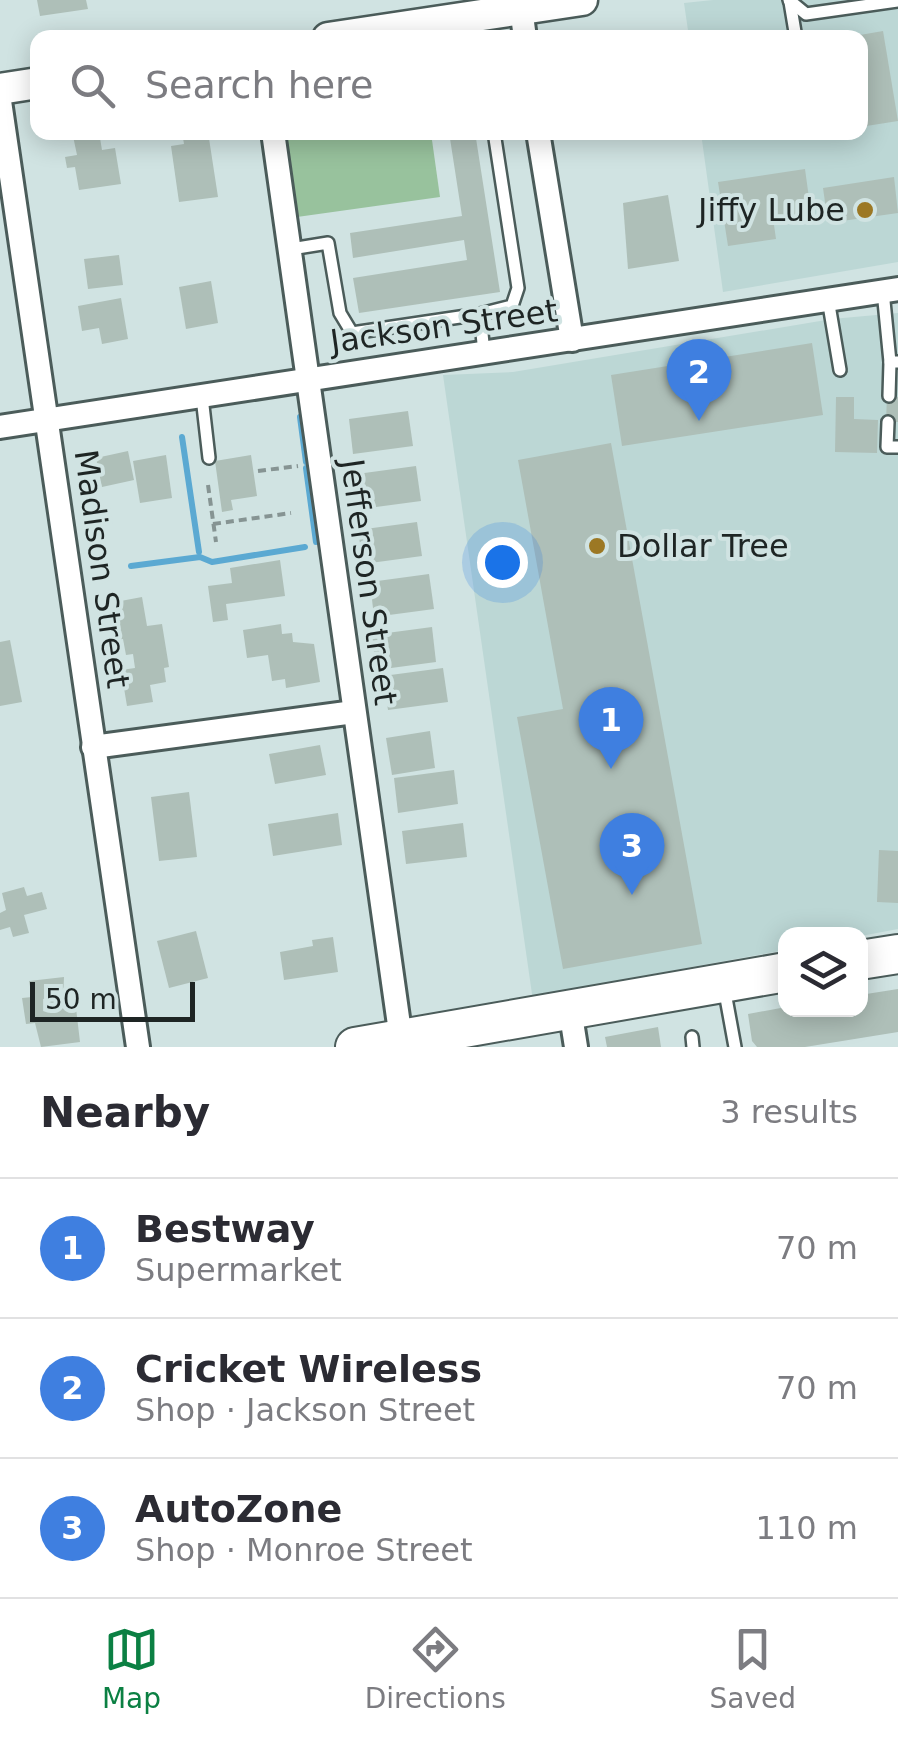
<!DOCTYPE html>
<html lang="en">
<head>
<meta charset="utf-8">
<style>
  :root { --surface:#fff; --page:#f2f2f3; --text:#2b2b33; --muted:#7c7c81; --line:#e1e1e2; --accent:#0b8043 }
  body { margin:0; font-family:"DejaVu Sans",sans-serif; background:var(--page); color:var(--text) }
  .controls { position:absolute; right:30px; bottom:30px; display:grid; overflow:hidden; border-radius:20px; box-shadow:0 5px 25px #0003 }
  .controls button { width:90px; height:90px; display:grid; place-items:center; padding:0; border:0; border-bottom:2px solid var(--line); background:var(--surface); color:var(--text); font:50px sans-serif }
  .scale { position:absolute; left:30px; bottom:25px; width:165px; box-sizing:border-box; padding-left:10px; border:5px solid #1e2524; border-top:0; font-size:28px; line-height:35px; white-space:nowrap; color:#1e2524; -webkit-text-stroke:8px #d0e3e2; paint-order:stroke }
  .you { position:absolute; left:502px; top:562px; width:35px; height:35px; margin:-25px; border:8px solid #fff; border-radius:50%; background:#1a73e8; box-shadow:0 0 0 15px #1a73e833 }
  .badge { display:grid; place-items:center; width:65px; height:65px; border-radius:50%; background:var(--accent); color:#fff; font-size:32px; font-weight:700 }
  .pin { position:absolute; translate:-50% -82px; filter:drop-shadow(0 2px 5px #0008) }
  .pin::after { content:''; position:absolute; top:52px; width:35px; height:30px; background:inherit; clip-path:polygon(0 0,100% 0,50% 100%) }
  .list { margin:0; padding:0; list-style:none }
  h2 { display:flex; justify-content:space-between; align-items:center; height:130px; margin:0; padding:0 40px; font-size:42px }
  h2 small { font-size:32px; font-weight:400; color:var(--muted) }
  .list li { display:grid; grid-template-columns:65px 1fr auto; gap:30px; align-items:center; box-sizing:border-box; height:140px; padding:0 40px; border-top:2px solid var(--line) }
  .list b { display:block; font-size:38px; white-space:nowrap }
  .list p { margin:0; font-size:32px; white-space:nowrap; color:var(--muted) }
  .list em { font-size:32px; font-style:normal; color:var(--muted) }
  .icon { flex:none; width:55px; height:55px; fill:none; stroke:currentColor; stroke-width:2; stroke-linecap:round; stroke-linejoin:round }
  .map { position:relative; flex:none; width:898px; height:1047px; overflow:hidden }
  .search { position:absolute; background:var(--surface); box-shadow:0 5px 25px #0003; left:30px; right:30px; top:30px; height:110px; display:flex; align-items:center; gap:25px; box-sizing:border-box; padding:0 35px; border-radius:20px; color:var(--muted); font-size:38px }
  .sheet { height:550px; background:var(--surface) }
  nav { display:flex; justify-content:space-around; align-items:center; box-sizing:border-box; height:140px; border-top:2px solid var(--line); background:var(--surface); font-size:28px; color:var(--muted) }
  nav a { display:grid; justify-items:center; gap:5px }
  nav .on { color:var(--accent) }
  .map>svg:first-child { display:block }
  .built { fill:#bcd7d5 }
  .green { fill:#98c29d }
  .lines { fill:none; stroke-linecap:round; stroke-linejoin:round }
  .stream { stroke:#5ba9d2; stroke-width:6 }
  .building { fill:#aebfb8 }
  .service-casing { stroke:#4b5c5a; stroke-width:16 }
  .minor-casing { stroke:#4b5c5a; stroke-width:28 }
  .tertiary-casing { stroke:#4b5c5a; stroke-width:35 }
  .primary-casing { stroke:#4b5c5a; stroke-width:42 }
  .path { stroke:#869493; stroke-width:4; stroke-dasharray:8 5; stroke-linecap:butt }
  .service { stroke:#fff; stroke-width:11 }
  .minor { stroke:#fff; stroke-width:22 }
  .tertiary { stroke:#fff; stroke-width:30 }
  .primary { stroke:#fff; stroke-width:38 }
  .poi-dot { fill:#9c7824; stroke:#d0e3e2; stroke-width:4 }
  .labels { text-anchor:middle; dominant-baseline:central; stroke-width:8; stroke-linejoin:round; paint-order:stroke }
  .poi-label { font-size:32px; fill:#1e2524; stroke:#d0e3e2; text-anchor:end }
  .street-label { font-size:32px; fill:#1e2524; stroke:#d0e3e2 }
</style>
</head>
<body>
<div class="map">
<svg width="898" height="1047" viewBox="0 0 898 1047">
  <rect width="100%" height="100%" fill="#d0e3e2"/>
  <g class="built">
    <polygon points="713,0 898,0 898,262 723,292 701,133 860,132 860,38 689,37 684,3"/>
    <polygon points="898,313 898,929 861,936 786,934 785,950 572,989 533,1001 443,375 513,372 832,319"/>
  </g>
  <polygon class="green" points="286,133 431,133 440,197 297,217"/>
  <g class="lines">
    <g class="stream">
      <polyline points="300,417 306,462"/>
      <polyline points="182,437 199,552"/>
      <polyline points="306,468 316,542"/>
      <polyline points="131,566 200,557 212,562 305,547"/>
    </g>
  </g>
  <g class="building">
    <polygon points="37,0 86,0 88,9 40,16"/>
    <polygon points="883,31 898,121 860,127 860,35"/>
    <polygon points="99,132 102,150 115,148 121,184 79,190 75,167 67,168 65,157 77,155 73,136"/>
    <polygon points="182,132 208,132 218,197 179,202 171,146 184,144"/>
    <polygon points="449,132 475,132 500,292 359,313 353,278 467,260 464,240 353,258 350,233 462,216"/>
    <polygon points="805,169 812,220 774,225 776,239 728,246 718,182"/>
    <polygon points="894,177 898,213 828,223 823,188"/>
    <polygon points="668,195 679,261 628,269 623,203"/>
    <polygon points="119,255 123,285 88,289 84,259"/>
    <polygon points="211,281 218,323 186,329 179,287"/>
    <polygon points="121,298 128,339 102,344 99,328 82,331 78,306"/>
    <polygon points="812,343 823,415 622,446 611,375"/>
    <polygon points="887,396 898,397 898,422 886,422"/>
    <polygon points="836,397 854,397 854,419 878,420 877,453 835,452"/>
    <polygon points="408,411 413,446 353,454 349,419"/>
    <polygon points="611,443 702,944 563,969 517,717 563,709 518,460"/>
    <polygon points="128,451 134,480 102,487 96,458"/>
    <polygon points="166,455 172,498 140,503 133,461"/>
    <polygon points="251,455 257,496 231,500 233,510 222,512 215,461"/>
    <polygon points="416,466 421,501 361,509 357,474"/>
    <polygon points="417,522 422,556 363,564 358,530"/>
    <polygon points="280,560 285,596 226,604 228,620 213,622 208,586 232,583 230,568"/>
    <polygon points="429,574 434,609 374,617 370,582"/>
    <polygon points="142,597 147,626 162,624 169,667 164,668 166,682 150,685 153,702 127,706 121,670 135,668 133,654 126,655 123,639 116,640 110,603"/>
    <polygon points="281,624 282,634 292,633 293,642 314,644 320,682 286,688 285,679 272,681 268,655 247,658 243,630"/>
    <polygon points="432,627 436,662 376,670 372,635"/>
    <polygon points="10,640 22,702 0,706 0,642"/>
    <polygon points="443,668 448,702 388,710 383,676"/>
    <polygon points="430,731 435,768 392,775 386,738"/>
    <polygon points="320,745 326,775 275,784 269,754"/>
    <polygon points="454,770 458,804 398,813 394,778"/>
    <polygon points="189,792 197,857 159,861 151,797"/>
    <polygon points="338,813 342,845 273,856 268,824"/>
    <polygon points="463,823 467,857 406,864 402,831"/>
    <polygon points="879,850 898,851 898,903 877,902"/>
    <polygon points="24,887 27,896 42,892 47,909 24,915 29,933 13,937 10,927 0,930 0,913 6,910 2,893"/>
    <polygon points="196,931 208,978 169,988 157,941"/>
    <polygon points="333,937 338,972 284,980 280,952 313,946 312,940"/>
    <polygon points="64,977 63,1001 67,1000 69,1008 76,1008 80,1042 41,1047 35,1023 26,1024 22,998 32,997 29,981"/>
    <polygon points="898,989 898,1032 805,1047 757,1047 752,1041 748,1014 786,1007 860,1009 860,995"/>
    <polygon points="658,1027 661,1047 607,1047 605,1037"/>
  </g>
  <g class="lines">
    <g class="service-casing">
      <g id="service">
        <polyline points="789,0 806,14 898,1"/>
        <polyline points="790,2 796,38"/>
        <polyline points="291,249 328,243 340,313 352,333 480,314 484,353"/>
        <polyline points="883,291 890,362 898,362"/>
        <polyline points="828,299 840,370"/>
        <polyline points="480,314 512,306 518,288 494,132"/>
        <polyline points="889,396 890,362"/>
        <polyline points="202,397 209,458"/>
        <polyline points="888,422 887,447 898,447"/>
        <polyline points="724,987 735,1047"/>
        <polyline points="692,1037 693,1047"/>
      </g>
    </g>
    <g class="minor-casing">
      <g id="minor">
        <polyline points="520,0 525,38"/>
        <polyline points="0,101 138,1047"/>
        <polyline points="273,132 401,1039"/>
        <polyline points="538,132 572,340"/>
        <polyline points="0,427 898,289"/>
        <polyline points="93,747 354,712"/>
        <polyline points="570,1009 576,1047"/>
      </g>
    </g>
    <g class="tertiary-casing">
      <g id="tertiary">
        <polyline points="328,38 582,0"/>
        <polyline points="0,89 38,83"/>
      </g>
    </g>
    <g class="primary-casing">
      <g id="primary">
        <polyline points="860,960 898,954"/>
        <polyline points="355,1047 786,972"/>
      </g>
    </g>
    <g class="path">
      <polyline points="258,471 298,466"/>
      <polyline points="208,485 216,542"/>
      <polyline points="213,524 291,513"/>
    </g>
    <use href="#service" class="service"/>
    <use href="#minor" class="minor"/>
    <use href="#tertiary" class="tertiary"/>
    <use href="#primary" class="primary"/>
  </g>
  <g class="poi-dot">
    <circle cx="865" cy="210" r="10"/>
    <circle cx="597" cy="546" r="10"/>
  </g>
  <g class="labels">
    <g class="poi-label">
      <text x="845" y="210">Jiffy Lube</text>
      <text x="617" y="546" text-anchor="start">Dollar Tree</text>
    </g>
    <g class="street-label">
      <text transform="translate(444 326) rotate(-8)">Jackson Street</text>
      <text transform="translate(102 569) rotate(82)">Madison Street</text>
      <text transform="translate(369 582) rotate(82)">Jefferson Street</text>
    </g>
  </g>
</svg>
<div class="controls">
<button><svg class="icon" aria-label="layers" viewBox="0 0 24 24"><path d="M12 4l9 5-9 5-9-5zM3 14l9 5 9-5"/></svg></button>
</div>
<div class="scale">50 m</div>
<div class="you"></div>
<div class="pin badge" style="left:611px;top:769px;background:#3f7fe0">1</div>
<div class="pin badge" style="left:699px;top:421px;background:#3f7fe0">2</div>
<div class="pin badge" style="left:632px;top:895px;background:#3f7fe0">3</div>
<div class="search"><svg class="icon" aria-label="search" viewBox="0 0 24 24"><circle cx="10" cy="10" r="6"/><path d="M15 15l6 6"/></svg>Search here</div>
</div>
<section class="sheet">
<h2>Nearby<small>3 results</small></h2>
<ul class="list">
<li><span class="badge" style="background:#3f7fe0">1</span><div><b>Bestway</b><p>Supermarket</p></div><em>70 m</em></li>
<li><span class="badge" style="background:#3f7fe0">2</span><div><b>Cricket Wireless</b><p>Shop · Jackson Street</p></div><em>70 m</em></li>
<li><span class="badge" style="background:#3f7fe0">3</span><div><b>AutoZone</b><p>Shop · Monroe Street</p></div><em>110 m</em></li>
</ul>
</section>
<nav>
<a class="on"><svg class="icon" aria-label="map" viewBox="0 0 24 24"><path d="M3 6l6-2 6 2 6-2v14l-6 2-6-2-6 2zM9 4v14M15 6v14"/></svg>Map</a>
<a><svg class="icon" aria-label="directions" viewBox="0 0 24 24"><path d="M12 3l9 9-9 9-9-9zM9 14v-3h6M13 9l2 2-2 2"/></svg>Directions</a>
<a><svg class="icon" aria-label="saved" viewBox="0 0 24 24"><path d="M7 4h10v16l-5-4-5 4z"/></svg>Saved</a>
</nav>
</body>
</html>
